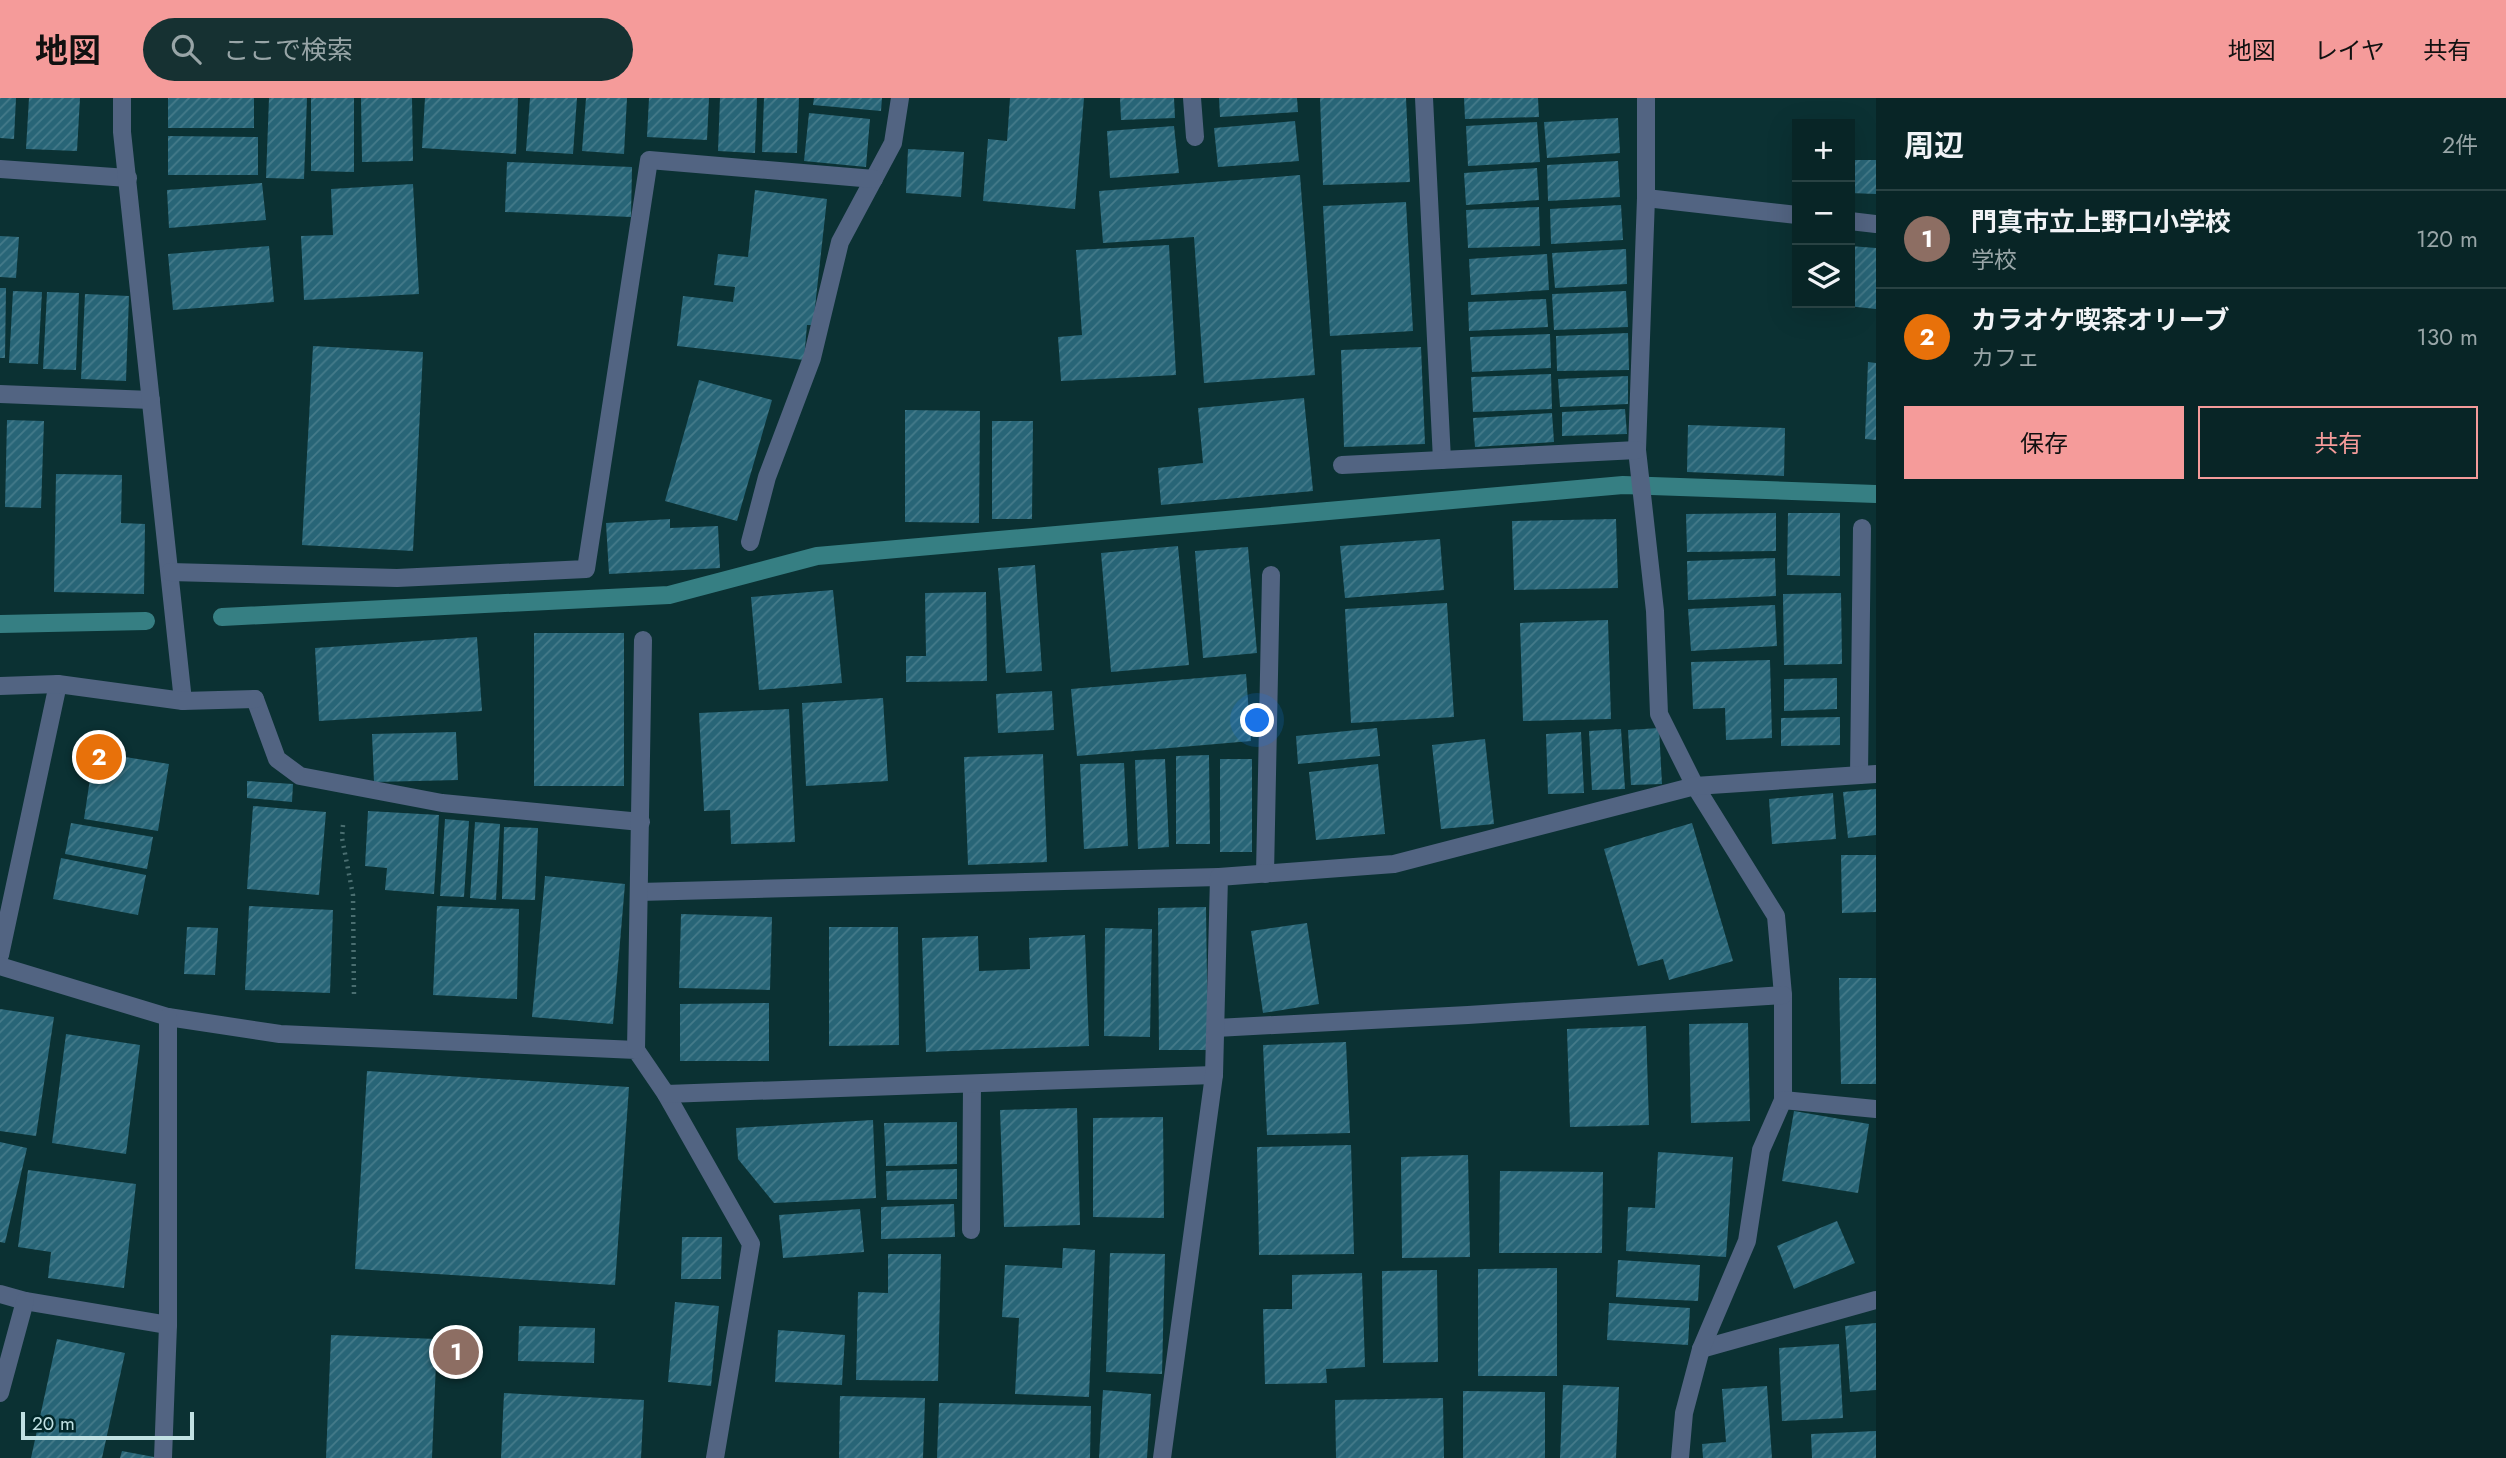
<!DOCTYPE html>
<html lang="ja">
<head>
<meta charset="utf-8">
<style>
  :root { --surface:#082526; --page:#163132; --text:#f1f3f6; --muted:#98a5a7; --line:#294243; --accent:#f59b9a }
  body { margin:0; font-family:Jost,"Noto Sans JP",sans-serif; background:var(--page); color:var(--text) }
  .controls { position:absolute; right:21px; top:21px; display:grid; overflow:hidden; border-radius:0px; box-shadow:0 7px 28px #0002 }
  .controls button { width:63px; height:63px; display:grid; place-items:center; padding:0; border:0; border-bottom:2px solid var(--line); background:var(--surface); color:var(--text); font:35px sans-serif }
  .scale { position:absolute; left:21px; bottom:18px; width:173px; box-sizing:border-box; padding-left:7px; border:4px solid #c1e1e3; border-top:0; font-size:19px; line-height:24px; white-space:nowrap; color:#c1e1e3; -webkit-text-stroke:5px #012729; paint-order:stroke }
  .you { position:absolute; left:1258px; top:623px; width:24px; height:24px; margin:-18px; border:5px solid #fff; border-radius:50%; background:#1a73e8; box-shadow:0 0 0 10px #1a73e833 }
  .badge { display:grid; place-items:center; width:46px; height:46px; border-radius:50%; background:var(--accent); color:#fff; font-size:23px; font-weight:700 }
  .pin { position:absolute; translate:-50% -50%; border:4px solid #fff; box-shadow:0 2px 7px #0006 }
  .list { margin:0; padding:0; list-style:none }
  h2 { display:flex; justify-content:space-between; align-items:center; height:91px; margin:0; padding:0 28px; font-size:30px }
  h2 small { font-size:23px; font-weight:400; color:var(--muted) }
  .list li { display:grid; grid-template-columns:46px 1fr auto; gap:21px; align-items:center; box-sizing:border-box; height:98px; padding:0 28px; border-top:2px solid var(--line) }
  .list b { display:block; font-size:26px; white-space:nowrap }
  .list p { margin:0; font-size:23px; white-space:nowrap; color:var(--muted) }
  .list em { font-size:23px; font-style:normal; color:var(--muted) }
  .actions { display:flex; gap:14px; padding:21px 28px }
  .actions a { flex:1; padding:16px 0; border:2px solid var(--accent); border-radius:0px; text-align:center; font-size:24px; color:var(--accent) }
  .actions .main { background:var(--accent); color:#111 }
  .icon { flex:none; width:38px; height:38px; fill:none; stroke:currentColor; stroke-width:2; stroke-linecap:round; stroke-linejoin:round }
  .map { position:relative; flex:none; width:1876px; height:1360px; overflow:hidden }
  header { display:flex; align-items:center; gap:42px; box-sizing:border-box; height:98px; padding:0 35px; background:var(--accent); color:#111 }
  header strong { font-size:33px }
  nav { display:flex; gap:38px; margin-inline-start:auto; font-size:24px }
  .search { width:490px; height:63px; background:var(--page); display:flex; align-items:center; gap:18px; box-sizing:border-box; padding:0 24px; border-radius:38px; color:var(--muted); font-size:26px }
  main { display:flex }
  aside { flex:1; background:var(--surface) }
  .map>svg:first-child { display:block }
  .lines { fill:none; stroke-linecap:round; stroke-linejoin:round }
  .stream { stroke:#367f83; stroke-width:18 }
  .building { fill:url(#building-hatch) }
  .path { stroke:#4a6e70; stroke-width:4.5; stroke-dasharray:2 5; stroke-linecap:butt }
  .service { stroke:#526482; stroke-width:18 }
  .minor { stroke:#526482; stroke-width:18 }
  .tertiary { stroke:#526482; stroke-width:18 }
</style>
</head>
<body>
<header>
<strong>地図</strong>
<div class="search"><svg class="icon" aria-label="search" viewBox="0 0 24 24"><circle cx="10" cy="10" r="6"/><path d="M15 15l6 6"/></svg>ここで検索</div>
<nav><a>地図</a><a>レイヤ</a><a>共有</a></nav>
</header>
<main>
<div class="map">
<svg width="1876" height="1360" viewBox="0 0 1876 1360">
  <defs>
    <pattern id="building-hatch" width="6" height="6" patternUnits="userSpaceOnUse" patternTransform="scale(1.75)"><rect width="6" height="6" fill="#286577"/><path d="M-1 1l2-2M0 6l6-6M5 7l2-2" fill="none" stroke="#457b8a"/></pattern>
  </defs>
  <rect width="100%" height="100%" fill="#0b3133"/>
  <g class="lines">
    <g class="stream">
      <polyline points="222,519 669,497 817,458 1623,387 1876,396"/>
      <polyline points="0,526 146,523"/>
    </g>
  </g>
  <g class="building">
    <polygon points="0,0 16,0 14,41 0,40"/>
    <polygon points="29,0 80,0 77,53 26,51"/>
    <rect x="168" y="0" width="86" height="30"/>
    <polygon points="269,0 307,0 304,81 266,80"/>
    <polygon points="311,0 354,0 354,74 311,73"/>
    <polygon points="361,0 412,0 413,63 362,64"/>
    <polygon points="425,0 518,0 516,56 422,50"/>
    <polygon points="530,0 577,0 573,56 526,53"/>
    <polygon points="586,0 627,0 624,56 582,53"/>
    <polygon points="649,0 709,0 707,42 647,39"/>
    <polygon points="720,0 757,0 755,55 718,53"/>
    <polygon points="764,0 799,0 797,55 762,54"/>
    <polygon points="814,0 882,0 881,13 813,7"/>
    <polygon points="1010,0 1084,0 1075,111 983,103 988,41 1007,43"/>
    <polygon points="1120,0 1174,0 1175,20 1121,22"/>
    <polygon points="1219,0 1297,0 1298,14 1220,19"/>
    <polygon points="1320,0 1406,0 1410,84 1323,87"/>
    <polygon points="1464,0 1538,0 1539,19 1465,21"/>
    <polygon points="809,15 870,21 866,69 804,63"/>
    <polygon points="1618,20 1620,55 1547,60 1544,24"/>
    <polygon points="1295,23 1299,63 1218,69 1214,30"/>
    <polygon points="1537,24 1540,64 1468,68 1466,28"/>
    <polygon points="1174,28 1179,75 1110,80 1107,33"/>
    <polygon points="168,38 258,39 258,77 168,77"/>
    <polygon points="908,51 964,54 961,99 906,95"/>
    <polygon points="1850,62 1876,62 1876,96 1850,95"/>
    <polygon points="1618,63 1620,99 1548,103 1547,67"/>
    <polygon points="507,64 632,69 631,119 505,114"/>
    <polygon points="1537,70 1539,102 1466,107 1464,75"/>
    <polygon points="1300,77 1315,277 1204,285 1194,139 1103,145 1099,93"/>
    <polygon points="262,85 266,122 169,130 167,92"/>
    <polygon points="413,86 419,196 304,202 301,138 333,137 331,91"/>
    <polygon points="755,92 827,101 813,227 807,227 804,262 677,248 683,198 733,204 735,189 714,187 718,156 748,159"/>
    <polygon points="1406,104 1413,233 1330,238 1323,108"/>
    <polygon points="1621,107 1623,142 1551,146 1550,111"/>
    <polygon points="1539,109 1540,148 1468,150 1466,112"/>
    <polygon points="0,138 19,139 16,180 0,179"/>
    <polygon points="1169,147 1176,277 1061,283 1058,239 1082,237 1076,152"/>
    <polygon points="269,148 274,204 173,212 168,156"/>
    <polygon points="1850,148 1876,150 1876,211 1837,207 1837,205 1850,205"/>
    <polygon points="1626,151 1627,186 1555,190 1552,155"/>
    <polygon points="1547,156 1549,192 1471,197 1469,161"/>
    <polygon points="0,190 6,190 5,260 0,260"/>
    <polygon points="13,193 42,194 38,266 9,265"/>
    <polygon points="1626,193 1628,229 1554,232 1552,196"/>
    <polygon points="47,194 79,195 76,272 43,271"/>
    <polygon points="85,196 129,198 126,283 81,281"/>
    <polygon points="1546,201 1548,229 1469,233 1468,204"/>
    <polygon points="1628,235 1629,272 1557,273 1556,238"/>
    <polygon points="1550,236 1551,270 1472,274 1470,239"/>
    <polygon points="313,248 423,254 413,453 302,447"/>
    <polygon points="1421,249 1425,346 1344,349 1341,252"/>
    <polygon points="1868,264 1876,265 1876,342 1865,341"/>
    <polygon points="1551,276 1552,311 1473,314 1471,279"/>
    <polygon points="1628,278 1628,306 1560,309 1558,281"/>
    <polygon points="699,282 772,302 737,423 665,403"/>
    <polygon points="1304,300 1313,393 1161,407 1158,370 1203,365 1198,310"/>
    <polygon points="1625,311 1627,336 1562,338 1562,314"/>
    <polygon points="905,312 980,313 979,425 905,424"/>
    <polygon points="1552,315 1554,344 1475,349 1473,320"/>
    <polygon points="7,322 44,323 41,410 5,409"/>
    <polygon points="992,323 1033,323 1032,421 992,421"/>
    <polygon points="1688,327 1785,330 1784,378 1687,374"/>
    <polygon points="56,376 122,377 121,425 145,426 144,496 54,494"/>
    <polygon points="1776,415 1776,453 1687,454 1686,416"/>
    <polygon points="1788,415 1840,415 1840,478 1787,477"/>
    <polygon points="670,421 670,430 718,428 720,470 609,476 606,425"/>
    <polygon points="1616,421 1618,490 1514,492 1512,423"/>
    <polygon points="1440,441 1444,492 1345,500 1340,448"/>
    <polygon points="1178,448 1189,567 1111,574 1101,455"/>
    <polygon points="1248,449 1257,555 1203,560 1195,453"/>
    <polygon points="1775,460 1776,498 1688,502 1687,463"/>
    <polygon points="1035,467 1042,573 1006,575 998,470"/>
    <polygon points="833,492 842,585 759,592 751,499"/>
    <polygon points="986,494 987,583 906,584 906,558 926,558 925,495"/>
    <polygon points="1841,495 1842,566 1784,567 1783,496"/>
    <polygon points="1447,505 1454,619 1351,625 1345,511"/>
    <polygon points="1775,507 1777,548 1691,553 1688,511"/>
    <polygon points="1608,522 1611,621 1523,623 1520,525"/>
    <rect x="534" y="535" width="90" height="153"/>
    <polygon points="477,539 482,613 319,623 315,550"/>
    <polygon points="1770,562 1772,640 1726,642 1725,610 1693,611 1691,564"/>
    <polygon points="1246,576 1251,643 1077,658 1071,591"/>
    <polygon points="1837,580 1837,611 1784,613 1784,581"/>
    <polygon points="1052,593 1054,632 998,635 996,596"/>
    <polygon points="883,600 888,683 806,688 802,605"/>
    <polygon points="789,611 795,744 731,746 730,712 704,713 699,615"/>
    <polygon points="1840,619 1840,647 1781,648 1781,620"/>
    <polygon points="1377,630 1380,658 1298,666 1296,638"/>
    <polygon points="1659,630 1662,686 1631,687 1628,632"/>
    <polygon points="1621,631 1625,691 1592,692 1589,633"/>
    <polygon points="456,634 458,682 374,684 372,636"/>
    <polygon points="1581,634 1584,695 1548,696 1546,636"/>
    <polygon points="1485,641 1494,726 1441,731 1432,647"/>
    <polygon points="94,654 169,666 158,733 84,721"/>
    <polygon points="1043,656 1047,764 968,767 964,659"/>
    <polygon points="1209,657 1210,746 1176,746 1176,658"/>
    <polygon points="1165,661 1169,749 1138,751 1135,662"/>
    <rect x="1220" y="661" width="32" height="93"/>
    <polygon points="1124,665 1128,748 1084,751 1080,666"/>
    <polygon points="1378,666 1385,736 1316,742 1309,674"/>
    <polygon points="247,683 293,686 292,704 247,700"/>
    <polygon points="1876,691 1876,737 1848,740 1843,694"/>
    <polygon points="1833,695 1836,741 1772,746 1769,701"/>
    <polygon points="253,708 326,714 319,797 247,791"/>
    <polygon points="368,713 439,717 434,796 385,792 387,770 365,768"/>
    <polygon points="445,721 469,723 464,799 440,798"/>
    <polygon points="475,724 500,726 496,802 470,800"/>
    <polygon points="71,725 153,739 147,771 65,756"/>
    <polygon points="1692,725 1733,863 1669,882 1663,861 1638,868 1604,751"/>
    <polygon points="504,729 538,730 535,802 502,801"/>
    <polygon points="1841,757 1876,757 1876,814 1842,815"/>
    <polygon points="61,760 146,777 138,817 53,801"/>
    <polygon points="545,778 625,786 613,926 532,919"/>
    <polygon points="249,808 333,812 330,895 245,892"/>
    <polygon points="437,808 519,811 517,901 433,897"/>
    <polygon points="1206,809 1208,952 1159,952 1158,810"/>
    <polygon points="681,816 772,819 770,892 679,890"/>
    <polygon points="1307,825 1319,906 1263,915 1251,833"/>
    <polygon points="187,829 218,830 215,877 184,876"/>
    <polygon points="829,829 898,829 899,947 829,948"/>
    <polygon points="1105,830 1152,831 1150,939 1104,938"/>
    <polygon points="1085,837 1089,948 926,954 922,840 978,838 979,873 1030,871 1029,840"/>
    <polygon points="1839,880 1876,880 1876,986 1841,986"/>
    <polygon points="769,905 769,963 680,963 680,906"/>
    <polygon points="0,911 54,919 36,1038 0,1033"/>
    <polygon points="1748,925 1750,1023 1691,1025 1689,926"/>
    <polygon points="1646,928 1649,1027 1570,1029 1567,931"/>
    <polygon points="66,936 140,947 126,1056 52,1045"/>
    <polygon points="1346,944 1350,1035 1267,1037 1263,947"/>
    <polygon points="367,973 629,989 615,1187 355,1171"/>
    <polygon points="1077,1010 1080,1127 1004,1129 1000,1012"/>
    <polygon points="1794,1013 1869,1026 1858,1095 1782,1083"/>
    <polygon points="1163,1019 1164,1120 1093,1119 1093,1020"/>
    <polygon points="873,1022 876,1100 774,1105 738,1061 736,1030"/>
    <polygon points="957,1024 957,1066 886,1068 884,1025"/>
    <polygon points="0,1044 27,1050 5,1145 0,1144"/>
    <polygon points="1351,1047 1354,1156 1259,1157 1257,1049"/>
    <polygon points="1658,1054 1733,1059 1726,1159 1626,1153 1628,1109 1655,1110"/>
    <polygon points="1468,1057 1470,1159 1402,1160 1401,1059"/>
    <polygon points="957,1071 957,1101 887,1102 886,1073"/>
    <polygon points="28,1072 136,1086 124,1190 48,1180 51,1154 18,1149"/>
    <polygon points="1500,1073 1603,1074 1602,1155 1499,1155"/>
    <polygon points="954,1106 955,1139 881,1141 881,1109"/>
    <polygon points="860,1111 864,1154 783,1160 779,1117"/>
    <polygon points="1837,1123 1855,1165 1794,1191 1777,1148"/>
    <polygon points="682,1139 722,1139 721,1181 681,1181"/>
    <polygon points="1063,1150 1095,1152 1089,1299 1015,1296 1019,1220 1002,1219 1005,1167 1062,1170"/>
    <polygon points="1110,1155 1165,1156 1162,1276 1106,1274"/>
    <polygon points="888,1156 941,1156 938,1283 856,1282 858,1194 888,1195"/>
    <polygon points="1618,1162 1700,1167 1698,1203 1616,1199"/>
    <polygon points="1557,1170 1557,1278 1478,1278 1478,1171"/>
    <polygon points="1437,1172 1438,1264 1383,1265 1382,1173"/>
    <polygon points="1362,1175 1365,1269 1326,1271 1327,1285 1265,1286 1263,1211 1292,1211 1292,1177"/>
    <polygon points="675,1204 719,1208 711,1288 668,1284"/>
    <polygon points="1609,1205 1690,1210 1688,1247 1607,1242"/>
    <polygon points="1876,1225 1876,1292 1850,1294 1845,1228"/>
    <polygon points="519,1228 595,1230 594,1265 518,1263"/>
    <polygon points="778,1232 845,1237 842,1287 775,1284"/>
    <polygon points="331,1237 437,1241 432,1360 326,1360"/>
    <polygon points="57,1241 125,1255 102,1360 31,1360"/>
    <polygon points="1839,1246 1843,1320 1782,1323 1779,1250"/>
    <polygon points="1563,1287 1619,1289 1616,1360 1560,1360"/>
    <polygon points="1767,1288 1772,1360 1703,1360 1702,1346 1726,1344 1722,1291"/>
    <polygon points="1103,1292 1151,1296 1147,1360 1099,1360"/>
    <polygon points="1463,1293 1545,1294 1545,1360 1463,1360"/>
    <polygon points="504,1295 644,1302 641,1360 501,1360"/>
    <polygon points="840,1298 925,1300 923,1360 839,1360"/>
    <polygon points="1443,1300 1444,1360 1336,1360 1335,1302"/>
    <polygon points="939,1305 1091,1308 1090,1360 937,1360"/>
    <polygon points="1876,1333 1876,1360 1812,1360 1811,1336"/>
    <polygon points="122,1353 154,1359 154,1360 120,1360"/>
  </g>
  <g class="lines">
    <polyline class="path" points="343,727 342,740 353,797 354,899"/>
    <g class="service">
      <polyline points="1192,0 1195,39"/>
      <polyline points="0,71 128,80"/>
      <polyline points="1646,100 1797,117"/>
      <polyline points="1850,123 1876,126"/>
      <polyline points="0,296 151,302"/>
      <polyline points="1859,677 1862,430"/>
      <polyline points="666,996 751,1146 715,1360"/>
      <polyline points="971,1132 972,986"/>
      <polyline points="1701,1251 1876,1202"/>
    </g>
    <g class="minor">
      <polyline points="122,0 122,34 183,603"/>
      <polyline points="1424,0 1442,362"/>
      <polyline points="1646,0 1646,100 1637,352 1655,513 1659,616 1695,688 1776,818 1783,897 1783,1002 1761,1052 1747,1143 1701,1251 1684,1315 1680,1360"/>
      <polyline points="1342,367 1637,352"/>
      <polyline points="750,444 767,379 812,260 840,144 893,45 900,0"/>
      <polyline points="170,474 397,480 586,471 649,62 874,81"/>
      <polyline points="255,601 277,661 300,678 442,705 641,724"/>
      <polyline points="1265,776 1271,477"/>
      <polyline points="639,794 1219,779"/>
      <polyline points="0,857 58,586"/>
      <polyline points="0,868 168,919 280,936 636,952 666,996 1214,977"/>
      <polyline points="1216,930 1468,917 1783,897"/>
      <polyline points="636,952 643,542"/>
      <polyline points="1783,1002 1876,1011"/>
      <polyline points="0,1196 25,1203 168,1227"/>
      <polyline points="0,1295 25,1203"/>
      <polyline points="163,1360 168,1227 168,919"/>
      <polyline points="1162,1360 1214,977 1219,779 1394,766 1695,688 1876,676"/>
    </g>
    <polyline class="tertiary" points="0,588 58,586 183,603 255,601"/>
  </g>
</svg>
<div class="controls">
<button>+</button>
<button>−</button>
<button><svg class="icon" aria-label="layers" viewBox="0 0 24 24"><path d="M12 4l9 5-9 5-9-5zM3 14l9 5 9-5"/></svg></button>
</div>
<div class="scale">20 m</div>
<div class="you"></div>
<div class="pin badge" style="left:456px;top:1254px;background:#8d6e63">1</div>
<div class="pin badge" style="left:99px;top:659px;background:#e8710a">2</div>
</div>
<aside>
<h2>周辺<small>2件</small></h2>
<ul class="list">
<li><span class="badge" style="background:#8d6e63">1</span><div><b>門真市立上野口小学校</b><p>学校</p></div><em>120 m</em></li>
<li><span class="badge" style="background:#e8710a">2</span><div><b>カラオケ喫茶オリーブ</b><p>カフェ</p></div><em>130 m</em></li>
</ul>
<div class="actions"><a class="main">保存</a><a>共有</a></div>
</aside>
</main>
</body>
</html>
